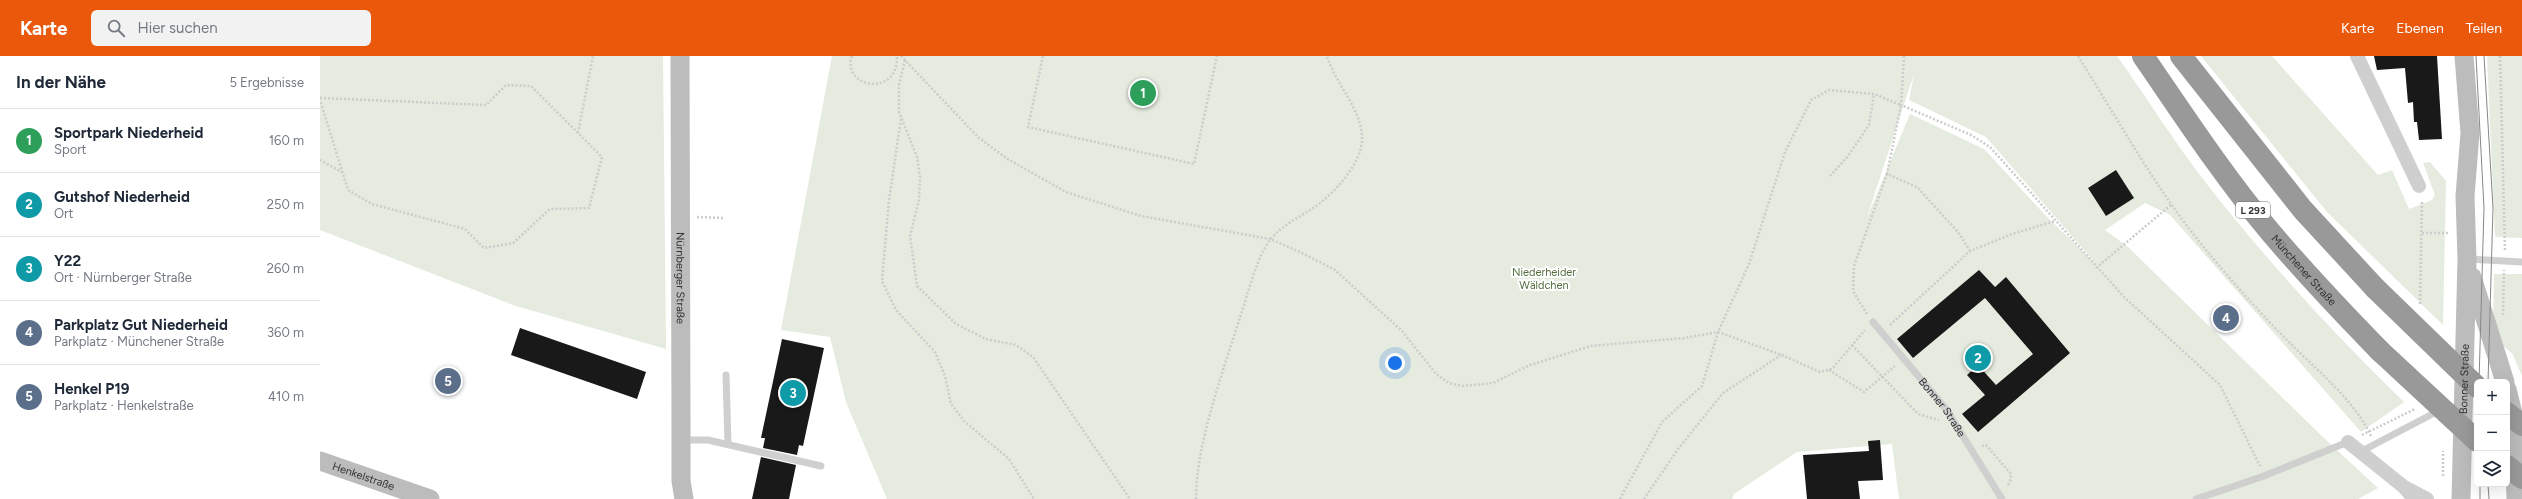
<!DOCTYPE html>
<html lang="de">
<head>
<meta charset="utf-8">
<style>
  :root { --surface:#fff; --page:#f2f2f3; --text:#1f2937; --muted:#747a83; --line:#e0e1e3; --accent:#ea580c }
  body { margin:0; font-family:Figtree,sans-serif; background:var(--page); color:var(--text) }
  .controls { position:absolute; right:12px; bottom:12px; display:grid; overflow:hidden; border-radius:6px; box-shadow:0 4px 16px #0002 }
  .controls button { width:36px; height:36px; display:grid; place-items:center; padding:0; border:0; border-bottom:1px solid var(--line); background:var(--surface); color:var(--text); font:20px sans-serif }
  .you { position:absolute; left:1075px; top:307px; width:14px; height:14px; margin:-10px; border:3px solid #fff; border-radius:50%; background:#1a73e8; box-shadow:0 0 0 6px #1a73e833 }
  .badge { display:grid; place-items:center; width:26px; height:26px; border-radius:50%; background:var(--accent); color:#fff; font-size:13px; font-weight:700 }
  .pin { position:absolute; translate:-50% -50%; border:2px solid #fff; box-shadow:0 1px 4px #0006 }
  .list { margin:0; padding:0; list-style:none }
  h2 { display:flex; justify-content:space-between; align-items:center; height:52px; margin:0; padding:0 16px; font-size:17px }
  h2 small { font-size:13px; font-weight:400; color:var(--muted) }
  .list li { display:grid; grid-template-columns:26px 1fr auto; gap:12px; align-items:center; box-sizing:border-box; height:64px; padding:0 16px; border-top:1px solid var(--line) }
  .list b { display:block; font-size:15px; white-space:nowrap }
  .list p { margin:0; font-size:13px; white-space:nowrap; color:var(--muted) }
  .list em { font-size:13px; font-style:normal; color:var(--muted) }
  .icon { flex:none; width:22px; height:22px; fill:none; stroke:currentColor; stroke-width:2; stroke-linecap:round; stroke-linejoin:round }
  .map { position:relative; flex:none; width:2202px; height:443px; overflow:hidden }
  header { display:flex; align-items:center; gap:24px; box-sizing:border-box; height:56px; padding:0 20px; background:var(--accent); color:#fff }
  header strong { font-size:19px }
  nav { display:flex; gap:22px; margin-inline-start:auto; font-size:14px }
  .search { width:280px; height:36px; background:var(--page); display:flex; align-items:center; gap:10px; box-sizing:border-box; padding:0 14px; border-radius:6px; color:var(--muted); font-size:15px }
  main { display:flex }
  aside { flex:1; background:var(--surface) }
  .map>svg:first-child { display:block }
  .green { fill:#e5ebde; fill-rule:evenodd }
  .building { fill:#191919 }
  .lines { fill:none; stroke-linecap:round; stroke-linejoin:round }
  .path { stroke:#ccc; stroke-width:2.5; stroke-dasharray:2 2; stroke-linecap:butt }
  .lane { stroke:#cfcfcf; stroke-width:7 }
  .street { stroke:#cfcfcf; stroke-width:14 }
  .secondary { stroke:#bcbcbc; stroke-width:19 }
  .highway { stroke:#999; stroke-width:22 }
  .tram { stroke:#878787; stroke-width:1 }
  .highway-bridge { stroke:#999; stroke-width:22 }
  .labels { text-anchor:middle; dominant-baseline:central; stroke-width:4; stroke-linejoin:round; paint-order:stroke }
  .shield { fill:#fff; stroke:#707070; stroke-width:1 }
  .shield-label { font-size:10px; font-weight:bold; fill:#323232 }
  .street-label { font-size:11px; fill:#323232; stroke:#fff }
  .park-label { font-size:11px; fill:#536f3f; stroke:#fff }
</style>
</head>
<body>
<header>
<strong>Karte</strong>
<div class="search"><svg class="icon" aria-label="search" viewBox="0 0 24 24"><circle cx="10" cy="10" r="6"/><path d="M15 15l6 6"/></svg>Hier suchen</div>
<nav><a>Karte</a><a>Ebenen</a><a>Teilen</a></nav>
</header>
<main>
<aside>
<h2>In der Nähe<small>5 Ergebnisse</small></h2>
<ul class="list">
<li><span class="badge" style="background:#2e9e5b">1</span><div><b>Sportpark Niederheid</b><p>Sport</p></div><em>160 m</em></li>
<li><span class="badge" style="background:#0f9aa8">2</span><div><b>Gutshof Niederheid</b><p>Ort</p></div><em>250 m</em></li>
<li><span class="badge" style="background:#0f9aa8">3</span><div><b>Y22</b><p>Ort · Nürnberger Straße</p></div><em>260 m</em></li>
<li><span class="badge" style="background:#5c6f8a">4</span><div><b>Parkplatz Gut Niederheid</b><p>Parkplatz · Münchener Straße</p></div><em>360 m</em></li>
<li><span class="badge" style="background:#5c6f8a">5</span><div><b>Henkel P19</b><p>Parkplatz · Henkelstraße</p></div><em>410 m</em></li>
</ul>
</aside>
<div class="map">
<svg width="2202" height="443" viewBox="0 0 2202 443">
  <rect width="100%" height="100%" fill="#fff"/>
  <g class="green">
    <polygon points="0,0 343,0 346,293 196,250 0,174"/>
    <path d="M512 0H1797C1827 42 1854 86 1886 127 1946 204 2014 278 2084 346L2041 376 1850 159 1825 147 1785 174 1808 191 2007 385 2058 432 2038 443H1579L1572 388 1477 396 1414 438 1412 443H567L526 346 510 281 461 274ZM1594 18 1589 44 1666 81 1778 210 1726 160 1664 93 1590 58 1546 164Z"/>
    <polygon points="1881,0 1952,0 2058,119 2072,114 2089,153 2112,144 2115,139 2103,107 2110,106 2126,125 2123,269 2007,156"/>
    <polygon points="2167,0 2202,0 2202,182 2175,181"/>
    <polygon points="2174,218 2202,218 2202,320 2192,297 2179,287 2173,270"/>
  </g>
  <g class="building">
    <polygon points="2054,0 2117,0 2122,83 2099,84 2097,66 2094,66 2093,46 2088,47 2085,12 2057,14"/>
    <polygon points="1796,114 1814,142 1786,160 1768,132"/>
    <polygon points="1659,214 1675,231 1686,221 1750,297 1658,376 1642,358 1665,339 1647,319 1658,309 1676,329 1713,298 1665,242 1593,302 1577,283"/>
    <polygon points="200,272 326,316 317,343 191,299"/>
    <polygon points="462,283 504,292 483,390 479,389 477,399 443,392 445,382 441,382"/>
    <polygon points="1560,384 1563,424 1538,425 1540,443 1487,443 1483,399 1549,395 1548,385"/>
    <polygon points="441,401 476,409 469,443 432,443"/>
  </g>
  <g class="lines">
    <g class="path">
      <path d="M532 0C521 32 579 42 577 0"/>
      <polyline points="581,0 658,81 686,102 746,136 821,160 950,183 980,196 1015,214 1082,275 1116,318 1129,327 1142,330 1173,327 1210,309 1271,290 1364,282 1398,276 1462,299 1500,316 1512,313 1545,274"/>
      <polyline points="723,0 708,71 874,108 897,0"/>
      <polyline points="1584,0 1581,49 1651,79 1670,91 1804,241 1900,329 1940,410"/>
      <path d="M1758 0C1800 67 1841 142 1892 201 1916 230 1941 258 1967 284 1996 314 2033 342 2051 380"/>
      <polyline points="2180,0 2185,195"/>
      <polyline points="585,4 579,29 579,56 597,101 600,121 599,144 590,180 597,230 636,268 666,283 696,289 713,301 810,443"/>
      <polyline points="0,42 166,49 186,29 211,30 282,101 269,152 230,153 193,187 164,192 145,173 52,148 28,134 0,44"/>
      <polyline points="581,63 569,144 562,225 576,254 615,296 625,320 631,348 644,365 689,403 714,443"/>
      <polyline points="258,77 273,0"/>
      <polyline points="0,104 22,116"/>
      <polyline points="1510,120 1528,100 1549,69 1554,38"/>
      <polyline points="377,161 404,162"/>
      <polyline points="2102,177 2129,177"/>
      <polyline points="1776,212 1852,148"/>
      <polyline points="2100,248 2102,144"/>
      <polyline points="1547,258 1533,235 1534,210 1567,118"/>
      <polyline points="2183,259 2184,214"/>
      <polyline points="1570,269 1650,195 1692,178 1735,165"/>
      <polyline points="1532,289 1598,358 1619,364"/>
      <polyline points="1509,314 1544,336 1575,310"/>
      <polyline points="2042,379 2095,353"/>
      <polyline points="1662,390 1666,389 1691,418 1691,423 1687,431"/>
      <polyline points="2123,420 2123,395"/>
      <path d="M876 443C876 387 904 313 921 258 928 238 937 199 951 183 963 168 980 161 995 151 1014 137 1044 106 1042 80 1040 51 1015 27 1007 0"/>
      <polyline points="1300,443 1342,366 1382,330 1398,276 1429,208 1465,96 1491,44 1509,34 1554,38 1581,49 1567,118 1597,131 1638,176 1650,195"/>
      <polyline points="1324,443 1358,393 1403,337 1461,299"/>
    </g>
    <g class="lane">
      <polyline points="2148,203 2202,206"/>
      <path id="s1" d="M1553 266 1626 353 1682 443"/>
      <polyline points="406,319 408,388"/>
      <polyline points="362,384 388,384 501,410"/>
      <polyline points="2040,396 2120,354"/>
      <polyline points="1876,443 1944,420 2028,386"/>
    </g>
    <g class="street">
      <polyline points="2037,0 2099,130"/>
      <polyline points="2028,386 2084,431 2094,443"/>
      <polyline points="2086,432 2107,443"/>
    </g>
    <g class="secondary">
      <path id="s2" d="M360 0 361 369V425L364 443"/>
      <polyline points="2152,221 2185,326"/>
      <polyline points="2187,333 2193,358 2196,443"/>
      <path id="s3" d="M0 405 110 443"/>
      <path id="s4" d="M2141 443 2147 203 2145 140 2150 77 2144 0"/>
    </g>
    <g class="highway">
      <path id="s5" d="M1823 0C1863 58 1902 118 1947 172 1983 215 2021 255 2060 295"/>
      <polyline points="1861,0 1983,154 2055,232"/>
    </g>
    <g class="tram">
      <polyline points="2156,0 2164,152 2159,326"/>
      <polyline points="2164,0 2173,152 2168,326"/>
      <polyline points="2160,428 2160,443"/>
      <polyline points="2168,428 2169,443"/>
    </g>
    <g class="highway-bridge">
      <polyline points="2055,232 2157,331"/>
      <polyline points="2060,295 2157,385"/>
      <polyline points="2187,357 2202,369"/>
      <polyline points="2187,410 2202,422"/>
    </g>
  </g>
  <g class="labels">
    <rect class="shield" x="1916" y="146" width="34" height="16" rx="3"/>
    <g class="shield-label">
      <text x="1933" y="154">L 293</text>
    </g>
    <g class="street-label">
      <text stroke="none"><textPath href="#s5" startOffset="268">Münchener Straße</textPath></text>
      <text stroke="none"><textPath href="#s2" startOffset="222">Nürnberger Straße</textPath></text>
      <text stroke="none"><textPath href="#s4" startOffset="120">Bonner Straße</textPath></text>
      <text stroke="none"><textPath href="#s1" startOffset="110">Bonner Straße</textPath></text>
      <text stroke="none"><textPath href="#s3" startOffset="46">Henkelstraße</textPath></text>
    </g>
    <g class="park-label">
      <text x="1224" y="216">Niederheider<tspan x="1224" dy="13">Wäldchen</tspan></text>
    </g>
  </g>
</svg>
<div class="controls">
<button>+</button>
<button>−</button>
<button><svg class="icon" aria-label="layers" viewBox="0 0 24 24"><path d="M12 4l9 5-9 5-9-5zM3 14l9 5 9-5"/></svg></button>
</div>
<div class="you"></div>
<div class="pin badge" style="left:823px;top:37px;background:#2e9e5b">1</div>
<div class="pin badge" style="left:1658px;top:302px;background:#0f9aa8">2</div>
<div class="pin badge" style="left:473px;top:337px;background:#0f9aa8">3</div>
<div class="pin badge" style="left:1906px;top:262px;background:#5c6f8a">4</div>
<div class="pin badge" style="left:128px;top:325px;background:#5c6f8a">5</div>
</div>
</main>
</body>
</html>
